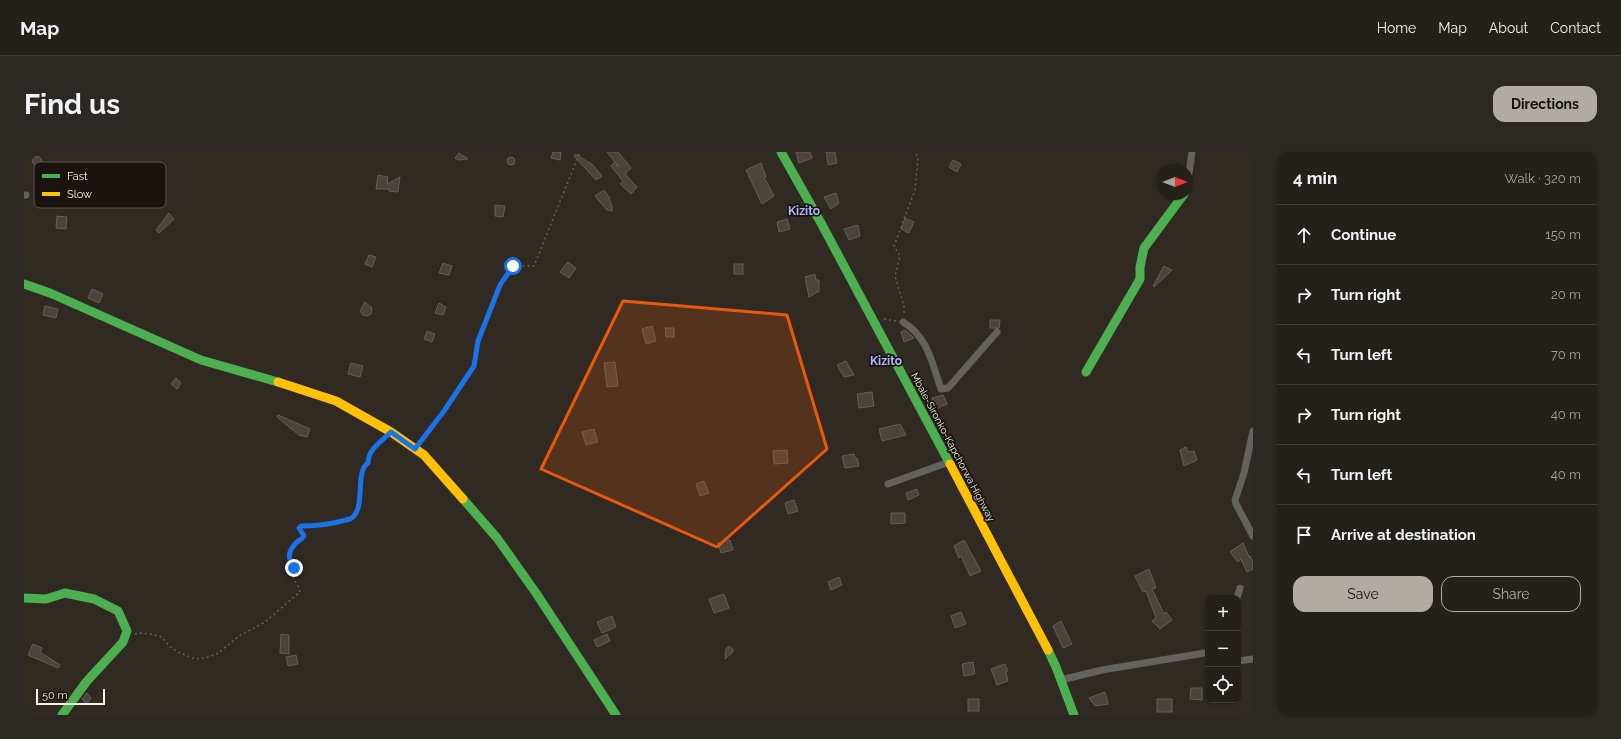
<!DOCTYPE html>
<html lang="en">
<head>
<meta charset="utf-8">
<style>
  :root { --surface:#24201a; --page:#2c2823; --text:#f1f3f6; --muted:#a3a3a2; --line:#413e39; --accent:#b2aba3 }
  body { margin:0; font-family:Raleway,sans-serif; background:var(--page); color:var(--text) }
  .controls { position:absolute; right:12px; bottom:12px; display:grid; overflow:hidden; border-radius:8px; box-shadow:0 1px 3px #0004 }
  .controls button { width:36px; height:36px; display:grid; place-items:center; padding:0; border:0; border-bottom:1px solid var(--line); background:var(--surface); color:var(--text); font:20px sans-serif }
  .compass { position:absolute; left:1133px; top:12px; width:36px; height:36px; border-radius:50%; background:var(--surface); box-shadow:0 1px 3px #0004; rotate:90deg }
  .scale { position:absolute; left:12px; bottom:10px; width:69px; box-sizing:border-box; padding-left:4px; border:2px solid #f8f1e8; border-top:0; font-size:11px; line-height:14px; white-space:nowrap; color:#f8f1e8; -webkit-text-stroke:3px #19140f; paint-order:stroke }
  .stop { position:absolute; width:12px; height:12px; margin:-9px; border:3px solid #1a73e8; border-radius:50%; background:#fff }
  .stop.end { background:#1a73e8; border-color:#fff; box-shadow:0 1px 4px #0008 }
  .list { margin:0; padding:0; list-style:none }
  h2 { display:flex; justify-content:space-between; align-items:center; height:52px; margin:0; padding:0 16px; font-size:17px }
  h2 small { font-size:13px; font-weight:400; color:var(--muted) }
  .list li { display:grid; grid-template-columns:26px 1fr auto; gap:12px; align-items:center; box-sizing:border-box; height:60px; padding:0 16px; border-top:1px solid var(--line) }
  .list b { display:block; font-size:15px; white-space:nowrap }
  .list em { font-size:13px; font-style:normal; color:var(--muted) }
  .actions { display:flex; gap:8px; padding:12px 16px }
  .actions a { flex:1; padding:9px 0; border:1px solid var(--accent); border-radius:12px; text-align:center; font-size:14px; color:var(--accent) }
  .actions .main { background:var(--accent); color:#111 }
  .icon { flex:none; width:22px; height:22px; fill:none; stroke:currentColor; stroke-width:2; stroke-linecap:round; stroke-linejoin:round }
  .map { position:relative; flex:none; width:1229px; height:563px; overflow:hidden; border-radius:12px }
  header { display:flex; align-items:center; gap:24px; box-sizing:border-box; height:56px; padding:0 20px; background:var(--surface); border-bottom:1px solid var(--line) }
  header strong { font-size:19px }
  nav { display:flex; gap:22px; margin-inline-start:auto; font-size:14px }
  .intro { display:flex; align-items:center; justify-content:space-between; box-sizing:border-box; height:96px; padding:0 24px }
  h1 { margin:0; font-size:28px }
  .button { padding:10px 18px; border-radius:12px; background:var(--accent); color:#111; font-size:14px; font-weight:700 }
  main { display:flex; gap:24px; padding:0 24px }
  aside { flex:1; background:var(--surface); border-radius:12px; box-shadow:0 1px 3px #0004 }
  .map>svg:first-child { display:block }
  .building { fill:#4c433d; stroke:#645e59 }
  .lines { fill:none; stroke-linecap:round; stroke-linejoin:round }
  .path { stroke:#64615c; stroke-width:1.5; stroke-dasharray:2 3; stroke-linecap:butt }
  .street { stroke:#64625e; stroke-width:7 }
  .fast { stroke:#4caf50; stroke-width:9 }
  .slow { stroke:#ffc107; stroke-width:9 }
  .route { stroke:#1a73e8; stroke-width:5 }
  .marked { fill:#e8590c; fill-opacity:0.2; stroke:#e8590c; stroke-width:3; stroke-linejoin:round }
  .labels { text-anchor:middle; dominant-baseline:central; stroke-width:3.5; stroke-linejoin:round; paint-order:stroke }
  .street-label { font-size:10px; fill:#f8f1e8; stroke:#19140f }
  .quarter-label { font-size:12px; font-weight:bold; fill:#b0b8fe; stroke:#19140f }
  .key { fill:#19140f; stroke:#5c5650; stroke-width:1 }
  .key-label { font-size:11px; fill:#f8f1e8 }
</style>
</head>
<body>
<header>
<strong>Map</strong>
<nav><a>Home</a><a>Map</a><a>About</a><a>Contact</a></nav>
</header>
<div class="intro"><h1>Find us</h1><a class="button">Directions</a></div>
<main>
<div class="map">
<svg width="1229" height="563" viewBox="0 0 1229 563">
  <rect width="100%" height="100%" fill="#302a23"/>
  <g class="building">
    <polygon points="529,0 537,0 536,8 527,6"/>
    <polygon points="583,0 594,0 607,16 601,22 613,35 607,42 596,32 599,29 587,14 591,10 595,15"/>
    <polygon points="772,0 786,0 788,6 775,11"/>
    <polygon points="802,0 811,0 813,11 804,13"/>
    <polygon points="435,1 444,7 434,8 431,6"/>
    <polygon points="551,2 569,13 578,24 572,28 550,4"/>
    <circle cx="13" cy="9" r="4.5"/>
    <circle cx="487" cy="9" r="4"/>
    <polygon points="929,8 937,12 933,20 925,15"/>
    <polygon points="737,11 742,25 740,25 750,44 738,52 722,18"/>
    <polygon points="354,23 364,25 363,32 376,25 374,40 365,39 365,37 352,37"/>
    <polygon points="580,38 586,46 585,47 588,54 588,59 583,58 571,44"/>
    <polygon points="812,41 815,51 807,57 800,45"/>
    <polygon points="471,53 481,54 479,65 471,64"/>
    <polygon points="145,61 150,67 135,81 132,78"/>
    <polygon points="33,64 43,65 42,77 32,76"/>
    <polygon points="881,66 890,70 885,81 877,77"/>
    <polygon points="763,67 766,77 755,80 753,70"/>
    <polygon points="834,73 836,84 825,88 820,77"/>
    <polygon points="345,103 352,105 348,115 341,112"/>
    <polygon points="544,110 552,116 545,126 536,120"/>
    <polygon points="419,111 428,114 425,123 415,121"/>
    <rect x="710" y="112" width="9" height="10"/>
    <polygon points="1140,114 1148,118 1130,135 1129,134"/>
    <polygon points="791,122 792,128 795,128 795,139 785,145 781,125"/>
    <polygon points="68,137 79,142 75,151 64,146"/>
    <polygon points="341,150 348,156 347,162 343,164 339,163 336,159"/>
    <polygon points="415,151 422,155 419,163 411,161"/>
    <polygon points="21,154 34,157 32,166 19,163"/>
    <polygon points="966,168 976,168 975,176 966,176"/>
    <polygon points="628,174 632,189 622,192 618,177"/>
    <polygon points="641,176 650,176 650,185 642,185"/>
    <polygon points="881,178 890,186 880,190 877,180"/>
    <polygon points="403,179 411,182 408,190 400,187"/>
    <polygon points="822,209 830,223 820,225 813,213"/>
    <polygon points="591,210 594,234 583,235 580,211"/>
    <polygon points="327,211 339,214 336,225 324,222"/>
    <polygon points="152,226 157,231 153,237 147,232"/>
    <polygon points="848,240 850,254 835,256 833,242"/>
    <polygon points="919,243 923,252 912,257 908,246"/>
    <polygon points="254,263 286,277 283,285 275,283 253,265"/>
    <polygon points="876,272 882,283 858,289 855,277"/>
    <polygon points="570,277 574,290 562,293 558,280"/>
    <polygon points="1162,295 1164,300 1170,299 1173,308 1160,314 1156,298"/>
    <polygon points="763,298 764,311 750,312 749,299"/>
    <polygon points="830,302 831,306 833,306 835,314 821,316 818,304"/>
    <polygon points="680,329 685,341 676,344 672,332"/>
    <polygon points="893,337 895,343 884,348 882,341"/>
    <polygon points="770,348 774,359 764,362 761,351"/>
    <polygon points="867,361 881,361 881,371 867,372"/>
    <polygon points="706,388 709,398 697,401 694,391"/>
    <polygon points="940,388 957,419 946,424 937,404 935,406 930,394"/>
    <polygon points="1219,391 1225,405 1226,404 1229,410 1229,417 1223,420 1217,407 1214,410 1206,400"/>
    <polygon points="1125,417 1132,436 1128,437 1140,462 1142,460 1148,468 1136,477 1128,469 1132,466 1122,439 1119,440 1111,424"/>
    <polygon points="815,425 818,433 807,438 804,430"/>
    <polygon points="700,442 705,456 690,461 685,447"/>
    <polygon points="937,460 942,472 931,476 927,464"/>
    <polygon points="588,464 592,475 578,481 573,470"/>
    <polygon points="1037,469 1048,492 1039,496 1029,474"/>
    <polygon points="257,482 265,483 265,502 256,501"/>
    <polygon points="583,482 586,489 573,495 570,488"/>
    <polygon points="9,492 18,496 16,500 36,513 34,516 4,503"/>
    <polygon points="705,494 709,497 709,500 701,507 702,497"/>
    <polygon points="272,503 274,512 264,514 262,505"/>
    <polygon points="949,510 951,522 940,524 938,512"/>
    <polygon points="981,512 984,519 982,520 984,529 973,533 967,517"/>
    <polygon points="1167,536 1178,536 1178,548 1166,547"/>
    <polygon points="1081,540 1084,552 1071,554 1065,546"/>
    <polygon points="63,541 67,546 63,552 58,547"/>
    <rect x="944" y="547" width="11" height="12"/>
    <rect x="1133" y="547" width="15" height="13"/>
  </g>
  <g class="lines">
    <g class="path">
      <polyline points="880,161 880,154 871,124 876,104 870,94 891,38 894,5 891,0"/>
      <polyline points="860,167 872,169"/>
      <polyline points="397,289 420,259 450,214 454,189 476,133 489,114 510,114 556,0"/>
      <path d="M111 482 116 481 127 482 138 485 145 494 154 500 171 507 181 506 193 502 215 484 241 470 276 440 274 434 269 426 270 415C263 405 264 398 273 390 276 387 278 388 280 384L275 376 277 374C290 374 301 373 314 370 317 369 322 368 326 367 343 359 330 320 344 311 344 300 352 294 359 287"/>
    </g>
    <g class="street">
      <polyline points="1163,35 1168,0"/>
      <polyline points="0,43 2,43"/>
      <path d="M879 170C904 185 908 211 917 237L924 236 973 180"/>
      <polyline points="1229,279 1220,321 1211,348 1212,352 1229,384"/>
      <polyline points="864,332 925,310"/>
      <polyline points="1213,446 1216,436"/>
      <polyline points="1214,509 1229,507"/>
      <polyline points="1037,528 1078,518 1181,501 1184,502"/>
    </g>
    <g class="fast">
      <polyline points="757,0 797,71 926,312"/>
      <polyline points="0,132 26,141 177,208 254,230"/>
      <polyline points="1062,220 1116,127 1116,115 1120,96 1160,42"/>
      <polyline points="439,347 473,386 512,441 592,563"/>
      <polyline points="0,446 22,447 41,441 70,447 94,459 103,479 99,490 63,529 38,563"/>
      <polyline points="1024,498 1032,515 1050,563"/>
    </g>
    <g class="slow">
      <polyline points="254,230 312,249 367,280 400,303 439,347"/>
      <polyline points="926,312 1024,498"/>
    </g>
  </g>
  <g class="lines">
    <path class="route" d="M270 416C263 405 264 399 273 390 276 387 278 388 280 384L275 376 277 374C290 374 301 373 314 370 317 369 322 368 326 367 343 359 330 320 344 311 344 297 358 289 367 280L391 297 420 259 450 214 454 189 476 133 489 114"/>
  </g>
  <path class="marked" d="M599 149 763 163 803 297 693 395 517 317Z"/>
  <g class="labels">
    <g class="street-label">
      <text transform="translate(929 295) rotate(62)">Mbale-Sironko-Kapchorwa Highway</text>
    </g>
    <g class="quarter-label">
      <text x="780" y="59">Kizito</text>
      <text x="862" y="209">Kizito</text>
    </g>
  </g>
  <rect x="10" y="10" width="132" height="46" rx="6" class="key"/>
  <rect x="18" y="22" width="18" height="4" fill="#4caf50"/>
  <rect x="18" y="40" width="18" height="4" fill="#ffc107"/>
  <g class="key-label">
    <text x="43" y="28">Fast</text>
    <text x="43" y="46">Slow</text>
  </g>
</svg>
<div class="controls">
<button>+</button>
<button>−</button>
<button><svg class="icon" aria-label="locate" viewBox="0 0 24 24"><circle cx="12" cy="12" r="6"/><path d="M12 2v4M12 18v4M2 12h4M18 12h4"/></svg></button>
</div>
<svg class="compass" viewBox="-18 -18 36 36"><path d="M0-13l5 13h-10z" fill="#e53935"/><path d="M0 13l5-13h-10z" fill="#a3a3a2"/></svg>
<div class="scale">50 m</div>
<div class="stop" style="left:489px;top:114px"></div>
<div class="stop end" style="left:270px;top:416px"></div>
</div>
<aside>
<h2>4 min<small>Walk · 320 m</small></h2>
<ul class="list">
<li><svg class="icon" aria-label="ahead" viewBox="0 0 24 24"><path d="M12 20V5M6 11l6-6 6 6"/></svg><div><b>Continue</b></div><em>150 m</em></li>
<li><svg class="icon" aria-label="right" viewBox="0 0 24 24"><path d="M7 20v-9h11M14 6l5 5-5 5"/></svg><div><b>Turn right</b></div><em>20 m</em></li>
<li><svg class="icon" aria-label="left" viewBox="0 0 24 24"><path d="M17 20v-9H6M10 6l-5 5 5 5"/></svg><div><b>Turn left</b></div><em>70 m</em></li>
<li><svg class="icon" aria-label="right" viewBox="0 0 24 24"><path d="M7 20v-9h11M14 6l5 5-5 5"/></svg><div><b>Turn right</b></div><em>40 m</em></li>
<li><svg class="icon" aria-label="left" viewBox="0 0 24 24"><path d="M17 20v-9H6M10 6l-5 5 5 5"/></svg><div><b>Turn left</b></div><em>40 m</em></li>
<li><svg class="icon" aria-label="arrive" viewBox="0 0 24 24"><path d="M6 21V4h12l-3 4 3 4H6"/></svg><div><b>Arrive at destination</b></div></li>
</ul>
<div class="actions"><a class="main">Save</a><a>Share</a></div>
</aside>
</main>
</body>
</html>
